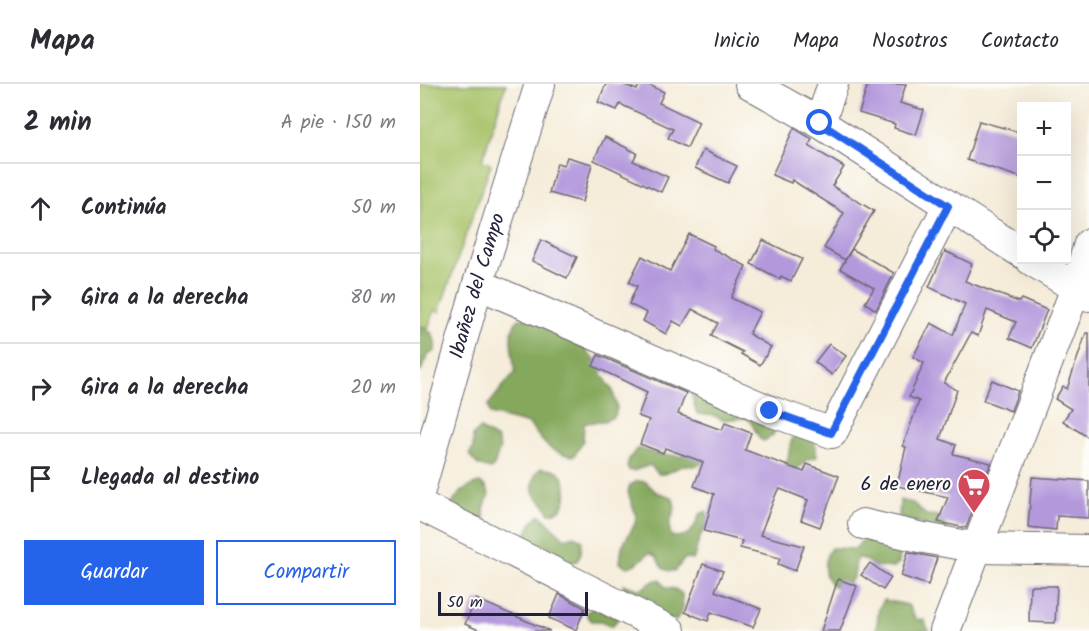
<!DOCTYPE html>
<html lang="es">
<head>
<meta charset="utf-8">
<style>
  :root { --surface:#fff; --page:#f2f2f3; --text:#2b2b33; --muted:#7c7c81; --line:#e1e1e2; --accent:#2563eb }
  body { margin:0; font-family:Kalam,sans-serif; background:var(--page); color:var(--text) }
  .controls { position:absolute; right:18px; top:18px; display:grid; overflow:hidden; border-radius:0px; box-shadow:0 6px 24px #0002 }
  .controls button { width:54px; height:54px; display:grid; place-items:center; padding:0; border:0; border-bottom:2px solid var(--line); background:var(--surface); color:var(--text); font:30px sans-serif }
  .scale { position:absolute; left:18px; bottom:15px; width:150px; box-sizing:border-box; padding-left:6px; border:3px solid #22223b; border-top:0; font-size:16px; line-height:21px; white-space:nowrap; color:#22223b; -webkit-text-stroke:4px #fdfcf7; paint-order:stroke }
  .stop { position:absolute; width:18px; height:18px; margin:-14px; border:4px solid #2563eb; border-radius:50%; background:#fff }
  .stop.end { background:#2563eb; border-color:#fff; box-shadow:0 2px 6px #0008 }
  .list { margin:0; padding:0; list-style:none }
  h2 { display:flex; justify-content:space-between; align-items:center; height:78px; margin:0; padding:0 24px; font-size:26px }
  h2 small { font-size:20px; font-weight:400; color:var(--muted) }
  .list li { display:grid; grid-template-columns:39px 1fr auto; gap:18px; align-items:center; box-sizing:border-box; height:90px; padding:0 24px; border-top:2px solid var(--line) }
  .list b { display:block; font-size:22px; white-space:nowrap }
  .list em { font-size:20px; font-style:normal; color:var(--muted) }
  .actions { display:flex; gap:12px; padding:18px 24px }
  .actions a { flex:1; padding:14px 0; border:2px solid var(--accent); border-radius:0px; text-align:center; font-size:21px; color:var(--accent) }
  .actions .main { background:var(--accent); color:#fff }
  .icon { flex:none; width:33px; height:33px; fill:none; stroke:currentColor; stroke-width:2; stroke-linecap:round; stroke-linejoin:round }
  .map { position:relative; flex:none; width:669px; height:547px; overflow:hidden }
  header { display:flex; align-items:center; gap:36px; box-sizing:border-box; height:84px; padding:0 30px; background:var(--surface); border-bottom:2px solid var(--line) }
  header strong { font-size:28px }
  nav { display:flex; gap:33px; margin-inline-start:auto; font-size:21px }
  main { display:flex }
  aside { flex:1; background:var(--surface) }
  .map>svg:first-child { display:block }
  .green { fill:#a7c268; stroke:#647252; stroke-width:1.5 }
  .forest { fill:#85a85c; stroke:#54654c; stroke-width:1.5 }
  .building { fill:#b399dc }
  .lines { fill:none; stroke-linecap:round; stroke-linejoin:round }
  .minor-casing { stroke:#6c6972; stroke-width:32 }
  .minor { stroke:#fff; stroke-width:30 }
  .route { stroke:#2563eb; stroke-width:8 }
  .labels { text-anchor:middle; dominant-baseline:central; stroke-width:4.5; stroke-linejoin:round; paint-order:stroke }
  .street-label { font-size:20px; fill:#22223b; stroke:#fdfcf7 }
  .poi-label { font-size:20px; fill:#22223b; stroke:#fdfcf7; text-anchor:end }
</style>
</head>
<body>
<header>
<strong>Mapa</strong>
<nav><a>Inicio</a><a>Mapa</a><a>Nosotros</a><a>Contacto</a></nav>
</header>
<main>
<aside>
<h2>2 min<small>A pie · 150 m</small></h2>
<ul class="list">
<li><svg class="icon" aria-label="ahead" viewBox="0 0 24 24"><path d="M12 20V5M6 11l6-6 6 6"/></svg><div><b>Continúa</b></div><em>50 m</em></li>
<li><svg class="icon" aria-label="right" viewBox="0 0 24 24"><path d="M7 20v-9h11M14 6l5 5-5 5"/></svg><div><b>Gira a la derecha</b></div><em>80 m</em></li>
<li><svg class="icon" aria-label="right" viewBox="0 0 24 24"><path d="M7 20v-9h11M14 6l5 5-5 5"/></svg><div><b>Gira a la derecha</b></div><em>20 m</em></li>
<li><svg class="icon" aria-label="arrive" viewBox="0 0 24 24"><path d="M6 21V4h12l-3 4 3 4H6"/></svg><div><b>Llegada al destino</b></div></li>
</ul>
<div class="actions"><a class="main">Guardar</a><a>Compartir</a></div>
</aside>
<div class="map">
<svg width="669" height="547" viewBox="0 0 669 547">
  <rect width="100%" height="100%" fill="#fdfcf7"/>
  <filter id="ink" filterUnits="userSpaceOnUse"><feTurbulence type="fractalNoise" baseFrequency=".0167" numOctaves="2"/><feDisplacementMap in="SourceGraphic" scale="12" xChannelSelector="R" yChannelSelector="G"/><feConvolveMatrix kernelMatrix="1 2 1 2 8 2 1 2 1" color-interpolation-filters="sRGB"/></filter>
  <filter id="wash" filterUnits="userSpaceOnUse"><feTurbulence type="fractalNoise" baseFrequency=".008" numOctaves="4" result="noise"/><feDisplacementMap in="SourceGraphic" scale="24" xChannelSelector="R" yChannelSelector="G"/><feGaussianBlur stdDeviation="1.35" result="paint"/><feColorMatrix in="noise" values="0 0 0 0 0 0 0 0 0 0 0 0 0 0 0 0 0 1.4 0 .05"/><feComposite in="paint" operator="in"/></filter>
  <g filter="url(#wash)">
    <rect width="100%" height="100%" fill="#f5ecd9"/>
    <polygon class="green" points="0,0 86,0 62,77 71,80 19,228 14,226 8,245 0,242"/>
    <g class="forest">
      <path d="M100 234 118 235 165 265 178 279 183 292 193 307 197 324 195 332C184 340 175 336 164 340L163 357 154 372C127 368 125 360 109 340L70 330 68 321C78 310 84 299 95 289 94 269 84 249 100 234Z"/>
      <path d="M0 242C12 246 17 254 15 267L8 271 0 289Z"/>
      <polygon points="271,309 281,310 281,314 285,315 292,312 356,343 353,351 344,357 340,355 330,337 326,334 302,336 295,332 277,330"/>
      <polygon points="60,345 77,355 80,363 74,382 70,385 58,381 49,371 53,364 53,351"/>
      <path d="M382 349 394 354 397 373 386 376 380 383 372 385 365 382C373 368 364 355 382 349Z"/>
      <path d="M218 364 239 371H252L260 373 271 367 284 373 282 379C273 385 272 380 263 382 254 384 249 391 239 390L230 381 213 387 209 386 207 383 209 375Z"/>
      <path d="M121 384 138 387C149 399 151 422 134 429H129C125 419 123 419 116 413 109 405 114 389 121 384Z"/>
      <path d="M218 397 226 398 236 408 252 413C261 431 245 430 251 452 267 456 275 446 279 431L286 427C290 439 286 441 281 451 278 458 276 468 273 476L265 474 255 487C244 487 240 484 237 473L229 469 216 480 208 483 200 479 202 462 215 440 216 432 208 408 210 401Z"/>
      <path d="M60 399C77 410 64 415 64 427 64 430 65 434 65 437L32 422C35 410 49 401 60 399Z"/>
      <polygon points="480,416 493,419 506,431 519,432 528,447 479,434"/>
      <path d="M120 431 145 455 154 452 162 456 161 469 157 477 148 480 132 475 129 462H125L117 466 107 462C103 451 111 437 120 431Z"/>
      <path d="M454 451C465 462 469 462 480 470L479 479 473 484 455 482 440 473 436 476 434 492 429 499 413 502C402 492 402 476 411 464L435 465 446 452Z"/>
      <path d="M236 496H240L246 504 255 505 262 510 263 523 256 537C238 530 205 525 203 500 226 508 217 506 236 496Z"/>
      <polygon points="464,516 488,521 496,535 504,536 509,547 456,547 459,524"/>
      <polygon points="174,523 198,535 192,542 181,537 172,537 167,532 167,528"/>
    </g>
    <g id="blocks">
      <g class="building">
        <polygon points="186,0 202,0 217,6 219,0 227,0 244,8 239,19 279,38 267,64 248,54 253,45 200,20 197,26 178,18"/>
        <polygon points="448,0 486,0 480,19 504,26 496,51 474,44 475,40 439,29"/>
        <polygon points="559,37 602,49 602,94 547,76"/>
        <polygon points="374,44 392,55 389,62 424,83 412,102 454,127 425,176 404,164 424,129 372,96 371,99 352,91"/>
        <polygon points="185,53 217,69 213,77 248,93 241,108 174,76"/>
        <polygon points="283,66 317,82 308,99 275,84"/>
        <polygon points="147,73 172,80 162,118 129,109 137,79 144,81"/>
        <polygon points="269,150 294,162 293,165 326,182 311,214 340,228 329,250 351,263 340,281 321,270 323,268 291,252 298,239 272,225 262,242 253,237 246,250 223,237 227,229 209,220 217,202 209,198 222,172 250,187"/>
        <polygon points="121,156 157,173 147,194 112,177"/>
        <polygon points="343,156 382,175 371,197 361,192 360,195 331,180"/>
        <polygon points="432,165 474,189 456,226 445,219 454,204 420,185"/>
        <polygon points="525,167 552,180 545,197 599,218 601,215 627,226 612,264 589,254 596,238 567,226 558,252 551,249 524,299 537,306 520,355 536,361 533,370 571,379 546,444 518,438 528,413 477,402 486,363 483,362 499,317 489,313 504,279 493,273 511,239 533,251 545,220 509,203"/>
        <polygon points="666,249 669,249 669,354 643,337 651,325 635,315 643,302 647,305"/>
        <polygon points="409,260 426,272 412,291 395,278"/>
        <polygon points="178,271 266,309 258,330 302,346 305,339 331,349 325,366 384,388 387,380 419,392 400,443 381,436 388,416 360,405 356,410 340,451 384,462 375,487 358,480 360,474 320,464 322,457 284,447 294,410 274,402 283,378 245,364 243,369 220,360 229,336 218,332 227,308 173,282"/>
        <polygon points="572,296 598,307 591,327 563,316"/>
        <polygon points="612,393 669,397 669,434 637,432 636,446 608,443"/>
        <polygon points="488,468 517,474 508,501 481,492"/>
        <polygon points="450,479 471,494 463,506 441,491"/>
        <polygon points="283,480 303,487 295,507 341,525 333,543 291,528 288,537 265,528"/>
        <polygon points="418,495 437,502 420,547 401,547"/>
        <polygon points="610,502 637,502 635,539 609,538"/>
        <polygon points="139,510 165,524 156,546 129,534"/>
        <polygon points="56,515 130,547 61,547 45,540"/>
      </g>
    </g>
  </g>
  <g filter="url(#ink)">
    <use href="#blocks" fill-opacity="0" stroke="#6c6972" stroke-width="1.5"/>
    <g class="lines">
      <g class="minor-casing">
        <g id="minor">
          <polyline points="330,0 400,39 602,169"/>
          <polyline points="400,39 413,0"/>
          <polyline points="611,176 669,212"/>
          <polyline points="58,200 350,327 412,349 528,122"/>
          <path id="s1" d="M0 406 58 200 120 0"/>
          <polyline points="0,421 250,547"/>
          <polyline points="443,440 499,453 558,464 669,466"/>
          <polyline points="525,547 656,204 669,160"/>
        </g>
      </g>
      <use href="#minor" class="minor"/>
    </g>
  </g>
  <g class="lines" filter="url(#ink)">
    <polyline class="route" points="350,327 411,349 528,122 400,39"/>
  </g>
  <defs>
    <g id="supermarket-pin" transform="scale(1.725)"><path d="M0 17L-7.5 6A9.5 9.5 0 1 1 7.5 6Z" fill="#d1495b" stroke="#fdfcf7"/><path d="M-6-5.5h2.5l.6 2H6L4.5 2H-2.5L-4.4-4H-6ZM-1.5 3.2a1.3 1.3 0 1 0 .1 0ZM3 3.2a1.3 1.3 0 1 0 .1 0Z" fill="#fff"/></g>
  </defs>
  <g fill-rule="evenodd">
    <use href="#supermarket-pin" x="554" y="401"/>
  </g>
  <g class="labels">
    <g class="street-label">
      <text stroke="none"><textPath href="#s1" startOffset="212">Ibañez del Campo</textPath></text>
    </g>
    <g class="poi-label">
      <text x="531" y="401">6 de enero</text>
    </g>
  </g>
</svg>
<div class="controls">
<button>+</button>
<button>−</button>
<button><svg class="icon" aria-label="locate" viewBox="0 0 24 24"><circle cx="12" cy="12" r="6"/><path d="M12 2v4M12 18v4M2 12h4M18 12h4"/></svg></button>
</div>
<div class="scale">50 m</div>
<div class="stop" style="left:400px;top:39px"></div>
<div class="stop end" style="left:350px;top:327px"></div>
</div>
</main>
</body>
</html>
